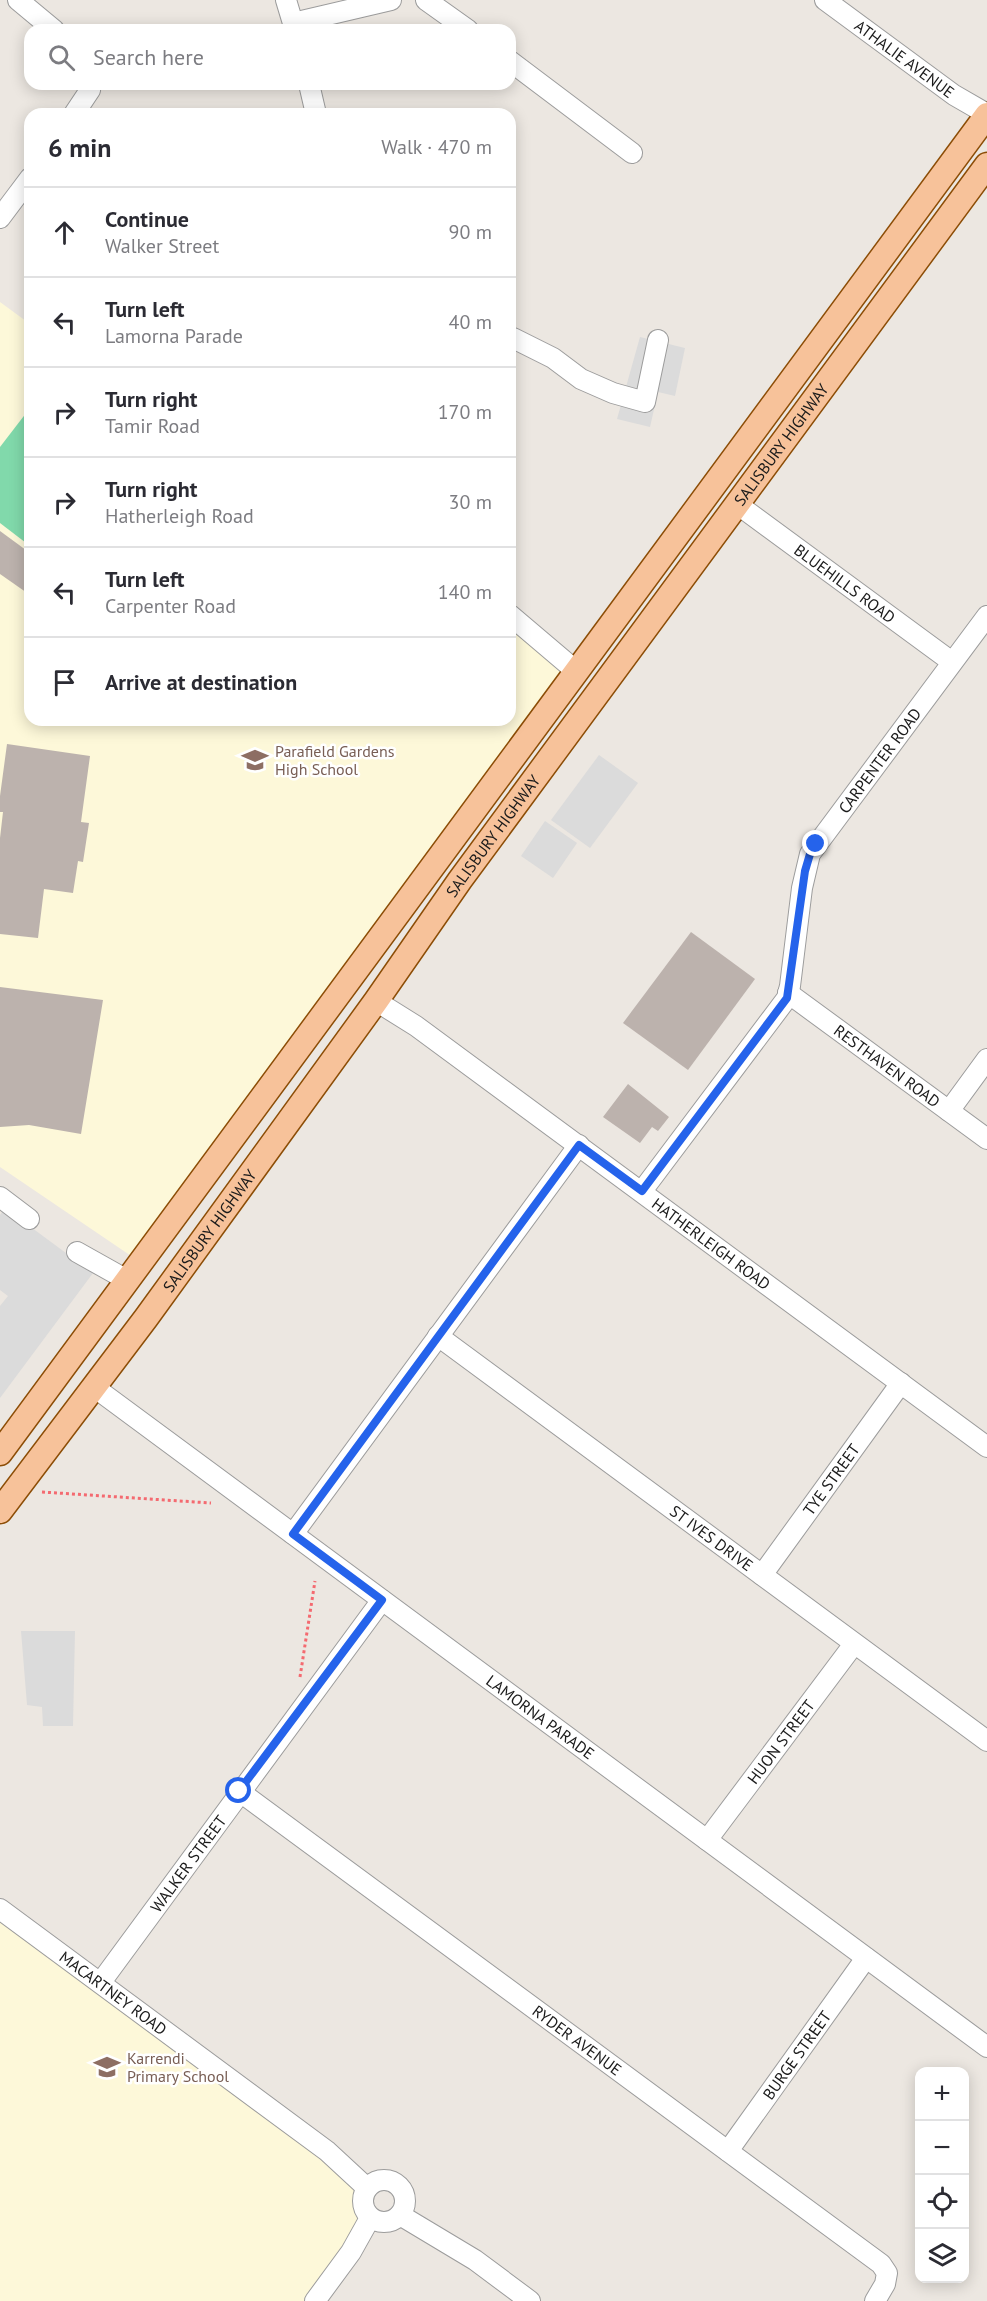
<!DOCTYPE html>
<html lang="en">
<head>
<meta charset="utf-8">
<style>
  :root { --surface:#fff; --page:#f7f7f7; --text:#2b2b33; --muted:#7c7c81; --line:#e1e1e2 }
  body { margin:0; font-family:"PT Sans",sans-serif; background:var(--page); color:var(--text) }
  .controls { position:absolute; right:18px; bottom:18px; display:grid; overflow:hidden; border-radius:12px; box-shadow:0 3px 15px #0003 }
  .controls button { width:54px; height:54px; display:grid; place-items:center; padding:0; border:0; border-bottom:2px solid var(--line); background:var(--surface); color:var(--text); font:30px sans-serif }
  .stop { position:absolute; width:18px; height:18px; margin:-14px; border:4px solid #2563eb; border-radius:50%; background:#fff }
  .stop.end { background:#2563eb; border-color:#fff; box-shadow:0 2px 6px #0008 }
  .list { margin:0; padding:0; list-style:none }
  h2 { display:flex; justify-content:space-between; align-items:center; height:78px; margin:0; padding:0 24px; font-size:26px }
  h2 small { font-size:20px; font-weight:400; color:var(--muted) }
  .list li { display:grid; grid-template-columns:39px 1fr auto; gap:18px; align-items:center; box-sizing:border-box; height:90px; padding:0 24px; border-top:2px solid var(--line) }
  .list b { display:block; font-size:22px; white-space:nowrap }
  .list p { margin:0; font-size:20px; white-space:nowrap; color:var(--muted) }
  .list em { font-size:20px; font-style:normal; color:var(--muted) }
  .icon { flex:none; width:33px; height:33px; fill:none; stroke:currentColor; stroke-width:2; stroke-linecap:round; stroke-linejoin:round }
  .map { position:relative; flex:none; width:987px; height:2301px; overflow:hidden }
  .search { position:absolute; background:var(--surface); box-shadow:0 3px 15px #0003; left:24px; top:24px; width:492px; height:66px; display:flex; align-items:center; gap:15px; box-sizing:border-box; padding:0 21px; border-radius:18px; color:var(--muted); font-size:22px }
  .panel { position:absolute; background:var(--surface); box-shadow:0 3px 15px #0003; left:24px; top:108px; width:492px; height:618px; border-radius:18px }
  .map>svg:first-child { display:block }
  .education { fill:#fdf8d9 }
  .pitch { fill:#81d9ab }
  .parking { fill:#dbdbdb }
  .building { fill:#bcb2ad }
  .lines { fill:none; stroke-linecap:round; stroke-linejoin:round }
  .minor-casing { stroke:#9c9c9c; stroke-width:22 }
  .major-casing { stroke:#8c4d06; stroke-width:27 }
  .path { stroke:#f46a70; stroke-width:3; stroke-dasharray:3 3; stroke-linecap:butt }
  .minor { stroke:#fff; stroke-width:20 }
  .major { stroke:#f7c29a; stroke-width:24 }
  .route { stroke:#2563eb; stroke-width:8 }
  .labels { text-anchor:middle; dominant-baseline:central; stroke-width:5; stroke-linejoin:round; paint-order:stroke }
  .street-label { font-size:16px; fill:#1b1b1b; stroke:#fff }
  .education-label { font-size:16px; fill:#785e54; stroke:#fff; text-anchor:start }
</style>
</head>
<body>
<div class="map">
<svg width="987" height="2301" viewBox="0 0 987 2301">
  <rect width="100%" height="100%" fill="#ece7e1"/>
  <g class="education">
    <polygon points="0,302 30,324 30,720 510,720 510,615 576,671 140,1262 0,1167"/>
    <polygon points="0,1909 327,2151 363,2196 365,2212 315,2301 0,2301"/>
  </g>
  <polygon class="pitch" points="30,408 30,546 0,523 0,447"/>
  <g class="parking">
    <polygon points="640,337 685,348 675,396 658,392 650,427 617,419"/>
    <polygon points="599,755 638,783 590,848 551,820"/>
    <polygon points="545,821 577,843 553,878 521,856"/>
    <polygon points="5,1208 93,1273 0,1398 0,1306 8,1296 0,1290 0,1215"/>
    <polygon points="21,1631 75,1631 73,1726 43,1726 42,1707 27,1705"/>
  </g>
  <g class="building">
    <polygon points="0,531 30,553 30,595 0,574"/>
    <polygon points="7,744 90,756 81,822 89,823 83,862 78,861 73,893 44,889 38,938 0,934 0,838 3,812 0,812 0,796"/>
    <polygon points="691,932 755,979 688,1070 623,1023"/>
    <polygon points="0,987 103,1000 81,1134 29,1125 0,1127"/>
    <polygon points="628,1084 669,1117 658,1131 652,1127 640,1143 603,1117"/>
  </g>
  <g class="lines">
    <g class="minor-casing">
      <g id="minor">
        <polyline points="18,0 54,30"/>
        <polyline points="286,0 295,30"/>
        <polyline points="426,0 468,30"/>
        <path id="s1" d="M825 0 954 95 987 114"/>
        <polyline points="293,23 391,0"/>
        <polyline points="510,61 632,153"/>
        <polyline points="309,84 316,114"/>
        <polyline points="74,114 90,90 91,84"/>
        <polyline points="0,218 30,178"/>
        <polyline points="510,339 513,338 553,358 581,379 613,393 645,402 658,340"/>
        <path id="s2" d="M737 504 952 662"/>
        <polyline points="510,615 576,671"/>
        <path id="s3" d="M788 993 987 1139"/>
        <path id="s4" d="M376 1001 416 1026 987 1447"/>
        <polyline points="949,1111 987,1059"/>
        <path id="s5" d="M642 1191 787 998 790 986 802 888 810 854 987 616"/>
        <polyline points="0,1197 29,1219"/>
        <polyline points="77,1252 127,1280"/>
        <path id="s6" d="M438 1336 987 1741"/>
        <path id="s7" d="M94 1387 987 2047"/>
        <polyline points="293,1534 579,1145"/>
        <path id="s8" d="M762 1575 901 1383"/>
        <path id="s9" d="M239 1791 881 2264 887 2273 885 2284 875 2301"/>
        <path id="s10" d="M707 1840 854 1644"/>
        <path id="s11" d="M0 1909 327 2151 367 2188"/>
        <path id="s12" d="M101 1982 382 1600"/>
        <path id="s13" d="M728 2151 866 1958"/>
        <circle cx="384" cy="2201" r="21"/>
        <polyline points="400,2215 475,2260 530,2301"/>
        <polyline points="315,2301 351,2252 370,2218"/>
      </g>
    </g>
    <g class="major-casing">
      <g id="major">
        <polyline points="0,1453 987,115"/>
        <path id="s14" d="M0 1511 146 1318 376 1001 460 880 987 165"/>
      </g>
    </g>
    <g class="path">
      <polyline points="42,1492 211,1503"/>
      <polyline points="300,1677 315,1581"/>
    </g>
    <use href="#minor" class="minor"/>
    <use href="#major" class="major"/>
  </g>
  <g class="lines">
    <polyline class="route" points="239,1791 382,1600 293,1534 579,1145 642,1191 787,998 805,871 810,854 816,844"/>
  </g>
  <defs>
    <g id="school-bare" transform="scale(2.07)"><path d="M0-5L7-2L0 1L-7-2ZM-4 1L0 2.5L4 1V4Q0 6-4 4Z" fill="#8d6e63" stroke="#fff" stroke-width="2.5" paint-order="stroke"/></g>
  </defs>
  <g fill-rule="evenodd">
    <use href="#school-bare" x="255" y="760"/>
    <use href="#school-bare" x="107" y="2067"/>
  </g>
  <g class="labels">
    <g class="street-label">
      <text stroke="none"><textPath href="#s1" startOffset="99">ATHALIE AVENUE</textPath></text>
      <text stroke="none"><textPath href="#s14" startOffset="1322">SALISBURY HIGHWAY</textPath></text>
      <text stroke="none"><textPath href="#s2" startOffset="134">BLUEHILLS ROAD</textPath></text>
      <text stroke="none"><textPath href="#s5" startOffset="504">CARPENTER ROAD</textPath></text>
      <text stroke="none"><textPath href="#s14" startOffset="836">SALISBURY HIGHWAY</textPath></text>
      <text stroke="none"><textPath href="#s3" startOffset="123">RESTHAVEN ROAD</textPath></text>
      <text stroke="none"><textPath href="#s14" startOffset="350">SALISBURY HIGHWAY</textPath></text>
      <text stroke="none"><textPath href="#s4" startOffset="414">HATHERLEIGH ROAD</textPath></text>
      <text stroke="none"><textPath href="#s8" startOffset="118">TYE STREET</textPath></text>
      <text stroke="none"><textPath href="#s6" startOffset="340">ST IVES DRIVE</textPath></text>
      <text stroke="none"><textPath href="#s7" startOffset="555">LAMORNA PARADE</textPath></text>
      <text stroke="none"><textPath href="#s10" startOffset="123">HUON STREET</textPath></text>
      <text stroke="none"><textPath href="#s12" startOffset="147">WALKER STREET</textPath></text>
      <text stroke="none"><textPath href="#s11" startOffset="141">MACARTNEY ROAD</textPath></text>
      <text stroke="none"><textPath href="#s9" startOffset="420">RYDER AVENUE</textPath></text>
      <text stroke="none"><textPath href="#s13" startOffset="118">BURGE STREET</textPath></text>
    </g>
    <g class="education-label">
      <text x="275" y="751">Parafield Gardens<tspan x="275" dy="18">High School</tspan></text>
      <text x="127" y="2058">Karrendi<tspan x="127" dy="18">Primary School</tspan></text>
    </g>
  </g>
</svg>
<div class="controls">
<button>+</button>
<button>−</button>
<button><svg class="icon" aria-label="locate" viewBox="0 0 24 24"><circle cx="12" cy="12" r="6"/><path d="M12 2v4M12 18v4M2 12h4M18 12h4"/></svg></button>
<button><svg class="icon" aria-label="layers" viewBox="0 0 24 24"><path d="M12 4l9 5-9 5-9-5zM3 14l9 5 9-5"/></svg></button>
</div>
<div class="stop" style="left:239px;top:1791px"></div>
<div class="stop end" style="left:816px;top:844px"></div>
<div class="search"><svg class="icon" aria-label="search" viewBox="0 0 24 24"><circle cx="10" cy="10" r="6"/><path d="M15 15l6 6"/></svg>Search here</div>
<section class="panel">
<h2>6 min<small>Walk · 470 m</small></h2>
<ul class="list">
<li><svg class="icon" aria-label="ahead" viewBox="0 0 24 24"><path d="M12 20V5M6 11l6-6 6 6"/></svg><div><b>Continue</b><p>Walker Street</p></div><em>90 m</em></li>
<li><svg class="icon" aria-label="left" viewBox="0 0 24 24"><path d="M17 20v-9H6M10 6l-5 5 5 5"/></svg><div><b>Turn left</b><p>Lamorna Parade</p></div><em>40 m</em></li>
<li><svg class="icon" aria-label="right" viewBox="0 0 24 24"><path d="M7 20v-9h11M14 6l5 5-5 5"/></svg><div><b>Turn right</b><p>Tamir Road</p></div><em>170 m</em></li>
<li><svg class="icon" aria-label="right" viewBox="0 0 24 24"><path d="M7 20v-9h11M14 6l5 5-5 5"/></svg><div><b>Turn right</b><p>Hatherleigh Road</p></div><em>30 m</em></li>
<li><svg class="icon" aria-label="left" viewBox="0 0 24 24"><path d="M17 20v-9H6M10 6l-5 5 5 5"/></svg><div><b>Turn left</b><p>Carpenter Road</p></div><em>140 m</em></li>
<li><svg class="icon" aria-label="arrive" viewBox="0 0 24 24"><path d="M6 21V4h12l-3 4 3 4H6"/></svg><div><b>Arrive at destination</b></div></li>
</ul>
</section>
</div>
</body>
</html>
